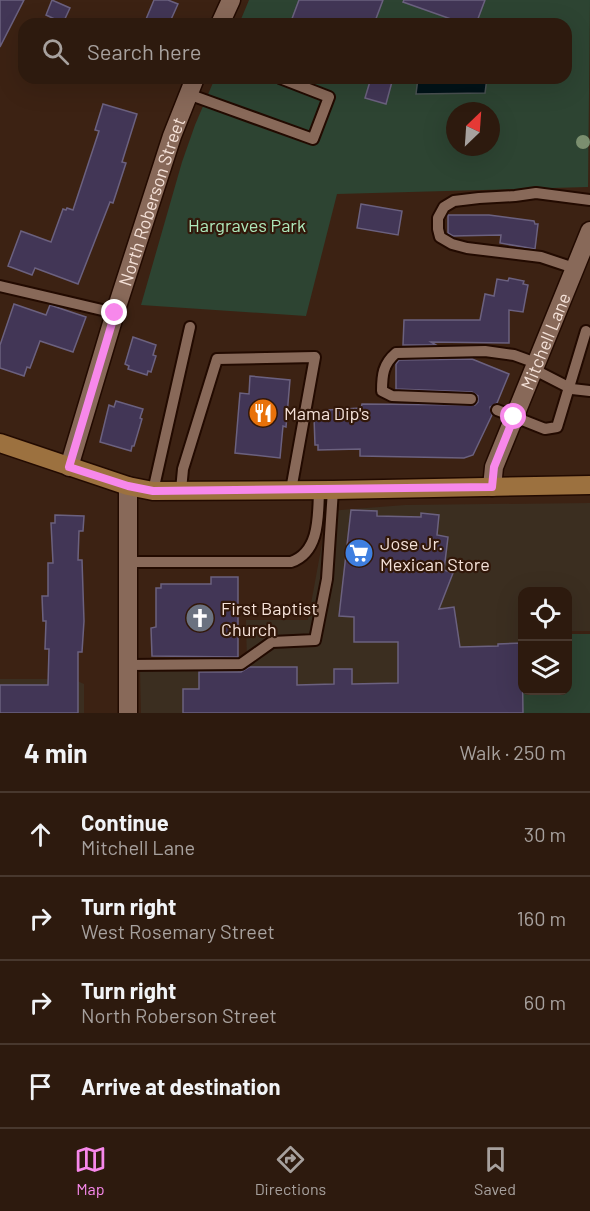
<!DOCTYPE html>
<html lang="en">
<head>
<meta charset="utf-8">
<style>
  :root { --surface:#2d1a0e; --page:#352317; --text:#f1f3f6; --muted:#a7a19e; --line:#48382e; --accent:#f788eb }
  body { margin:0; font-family:Barlow,sans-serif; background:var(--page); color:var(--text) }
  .controls { position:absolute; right:18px; bottom:18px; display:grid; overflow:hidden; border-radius:12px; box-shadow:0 6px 24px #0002 }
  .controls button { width:54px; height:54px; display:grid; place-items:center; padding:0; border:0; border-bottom:2px solid var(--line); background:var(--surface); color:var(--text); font:30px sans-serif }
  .compass { position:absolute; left:446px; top:102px; width:54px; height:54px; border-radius:50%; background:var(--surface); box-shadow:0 6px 24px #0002; rotate:25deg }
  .stop { position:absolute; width:18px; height:18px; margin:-14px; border:4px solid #f788eb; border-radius:50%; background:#fff }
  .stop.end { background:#f788eb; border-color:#fff; box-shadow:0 2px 6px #0008 }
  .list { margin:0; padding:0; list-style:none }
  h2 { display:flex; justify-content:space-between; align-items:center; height:78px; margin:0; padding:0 24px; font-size:26px }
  h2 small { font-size:20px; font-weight:400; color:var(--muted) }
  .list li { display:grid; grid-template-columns:39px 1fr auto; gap:18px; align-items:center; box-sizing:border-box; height:84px; padding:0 24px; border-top:2px solid var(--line) }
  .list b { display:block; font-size:22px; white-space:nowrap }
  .list p { margin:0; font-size:20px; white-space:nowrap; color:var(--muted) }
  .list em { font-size:20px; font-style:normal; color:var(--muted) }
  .icon { flex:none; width:33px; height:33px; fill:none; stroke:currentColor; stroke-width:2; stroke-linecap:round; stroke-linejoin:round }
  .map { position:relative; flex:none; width:590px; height:713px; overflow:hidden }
  .search { position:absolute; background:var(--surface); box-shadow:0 6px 24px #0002; left:18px; right:18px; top:18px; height:66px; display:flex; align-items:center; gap:15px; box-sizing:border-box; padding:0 21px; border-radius:18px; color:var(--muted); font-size:22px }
  .sheet { height:414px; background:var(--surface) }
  nav { display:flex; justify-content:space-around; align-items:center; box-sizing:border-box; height:84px; border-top:2px solid var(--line); background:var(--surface); font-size:16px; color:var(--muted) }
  nav a { display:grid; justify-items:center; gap:3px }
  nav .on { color:var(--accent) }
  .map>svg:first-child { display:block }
  .commercial { fill:#3b2e20 }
  .green { fill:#2d4432; fill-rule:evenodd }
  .water { fill:#001318; stroke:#4a5152; stroke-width:1.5 }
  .building { fill:#423656; stroke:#6b617f; stroke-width:1.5 }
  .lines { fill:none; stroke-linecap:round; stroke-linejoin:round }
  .lane-casing { stroke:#220a00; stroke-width:14 }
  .street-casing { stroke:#220a00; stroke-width:21 }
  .secondary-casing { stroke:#220a00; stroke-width:21 }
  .lane { stroke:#886959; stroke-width:10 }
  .street { stroke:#886959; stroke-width:18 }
  .secondary { stroke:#9c713f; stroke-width:18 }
  .tree { fill:#7b8f6f }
  .route { stroke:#f788eb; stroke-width:8 }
  .labels { text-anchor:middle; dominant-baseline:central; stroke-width:4.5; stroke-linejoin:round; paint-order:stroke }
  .street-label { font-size:18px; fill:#f5e2d9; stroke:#32180a }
  .park-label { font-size:18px; fill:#aee8bb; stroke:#32180a }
  .poi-label { font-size:18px; fill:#f5e2d9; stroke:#32180a; text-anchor:start }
</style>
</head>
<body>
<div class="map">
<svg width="590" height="713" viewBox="0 0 590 713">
  <rect width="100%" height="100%" fill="#3c2213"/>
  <g class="commercial">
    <polygon points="590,503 590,631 568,631 568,592 522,592 522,690 526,691 526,713 141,713 140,668 247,665 246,620 308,620 328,511 405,505"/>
    <polygon points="0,679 73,679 84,684 84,713 0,713"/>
  </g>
  <g class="green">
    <path d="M249 0H590L588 187 337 194 306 316 141 305 182 162 195 125 215 78H566V24H239ZM455 111H491V147H455Z"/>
    <polygon points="568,634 590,634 590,713 523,713 523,691 568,690"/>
  </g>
  <polygon class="water" points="418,78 487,78 485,93 416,94"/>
  <g class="building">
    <polygon points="0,0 24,0 0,47"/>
    <polygon points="52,0 70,8 63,23 46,15"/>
    <polygon points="154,0 168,0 178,4 169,24 144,24"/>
    <polygon points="299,0 383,0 374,24 290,24"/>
    <polygon points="404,0 485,0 476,24 465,24 403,2"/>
    <polygon points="371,78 393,78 386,104 365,98"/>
    <polygon points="103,104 137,114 122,162 126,163 113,203 110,202 78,284 35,268 32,275 8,266 21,231 51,242 63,209 66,210 67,208 73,210 99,131 95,130"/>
    <polygon points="361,204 402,211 398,235 357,228"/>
    <polygon points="448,215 489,215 534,221 535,224 538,224 535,249 500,243 501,235 453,236 448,233"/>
    <polygon points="509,278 524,281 523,284 528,285 523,312 509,310 509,343 431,342 436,345 403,345 404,320 480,320 485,294 494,296 497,279 508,281"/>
    <polygon points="14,304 46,315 50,305 86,317 73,352 40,341 30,368 27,367 24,376 0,368 0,345"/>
    <polygon points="133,337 156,345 153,355 156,356 151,372 148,371 147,375 128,369 129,366 125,364"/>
    <polygon points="472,359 509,374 497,403 490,407 492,415 473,455 464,458 360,456 360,449 318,450 318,445 315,445 314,417 327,410 361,408 362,404 475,405 478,402 478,396 472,392 396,389 396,364 399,360"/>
    <polygon points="250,376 290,380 286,427 283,426 280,458 235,453 240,393 249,394"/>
    <polygon points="116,401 143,409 140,418 142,419 134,446 132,446 131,451 100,442 109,405 114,407"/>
    <polygon points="351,510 377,511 377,516 421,517 421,513 439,515 437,535 448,537 444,570 453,573 439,609 454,607 460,647 498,646 498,644 522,643 523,713 183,713 183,689 199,689 199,672 241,672 249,667 297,667 297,685 334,684 334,669 352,669 352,684 398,683 398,642 354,642 354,617 339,616"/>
    <polygon points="55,515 84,516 83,531 79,531 78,560 82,560 84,621 82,652 78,652 78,713 0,713 0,685 48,685 49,649 45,649 46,621 43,621 42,596 48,596 48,563 53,563 51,523 55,523"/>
    <polygon points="211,577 238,577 238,657 152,656 151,628 156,627 156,588 161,588 161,584 211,584"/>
  </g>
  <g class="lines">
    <g class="lane-casing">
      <g id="lane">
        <polyline points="188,94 313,139 329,97 280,78"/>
        <polyline points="574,268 541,257 467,248 452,244 440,237 438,229 438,218 444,207 454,201 479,198 515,196 536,193 590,200"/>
        <polyline points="0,286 115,313"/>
        <polyline points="533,369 572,389 590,391"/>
        <path d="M471 399 392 396 382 391C382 375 383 364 396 353L485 351 514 355 536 363"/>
        <polyline points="497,410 545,429 557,427 586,331"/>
        <polyline points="181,490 183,469 217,359 315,357 291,490"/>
        <polyline points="153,491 190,327"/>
        <path d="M129 562H291C320 552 318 516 319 490"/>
        <polyline points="128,665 241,664 272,642 315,640 327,579 333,490"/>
      </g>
    </g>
    <g class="street-casing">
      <g id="street">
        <polyline points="220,24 231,0"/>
        <path id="s1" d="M69 467 115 313 172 136 195 78"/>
        <path id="s2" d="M492 487 494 467 590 231"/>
        <polyline points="128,713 128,486"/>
      </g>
    </g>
    <g class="secondary-casing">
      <polyline id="secondary" points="0,443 128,486 153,491 333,490 590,485"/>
    </g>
    <use href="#lane" class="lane"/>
    <use href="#street" class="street"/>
    <use href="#secondary" class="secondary"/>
  </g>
  <circle class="tree" cx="583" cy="142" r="7"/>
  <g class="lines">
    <polyline class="route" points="115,313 69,467 128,486 153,491 492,487 494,467 514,417"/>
  </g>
  <defs>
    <g id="restaurant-disc" transform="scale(1.5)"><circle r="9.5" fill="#e8710a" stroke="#32180a"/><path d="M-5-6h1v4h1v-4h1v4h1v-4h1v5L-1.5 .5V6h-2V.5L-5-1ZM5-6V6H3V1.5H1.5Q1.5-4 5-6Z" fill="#fff"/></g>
    <g id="supermarket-disc" transform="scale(1.5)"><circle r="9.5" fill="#3f7fe0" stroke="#32180a"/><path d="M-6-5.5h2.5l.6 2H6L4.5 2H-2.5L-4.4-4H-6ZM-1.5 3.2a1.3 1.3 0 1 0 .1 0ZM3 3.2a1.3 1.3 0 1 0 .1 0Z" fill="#fff"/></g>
    <g id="church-disc" transform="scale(1.5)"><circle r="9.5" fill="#6b7280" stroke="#32180a"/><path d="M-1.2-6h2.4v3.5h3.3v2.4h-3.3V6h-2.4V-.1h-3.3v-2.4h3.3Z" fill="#fff"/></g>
  </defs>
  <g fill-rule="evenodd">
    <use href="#restaurant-disc" x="263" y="413"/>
    <use href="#supermarket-disc" x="359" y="553"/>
    <use href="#church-disc" x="200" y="618"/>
  </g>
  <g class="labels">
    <g class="street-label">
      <text stroke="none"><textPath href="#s1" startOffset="278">North Roberson Street</textPath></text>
      <text stroke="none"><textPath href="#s2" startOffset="156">Mitchell Lane</textPath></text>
    </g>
    <g class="park-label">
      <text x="247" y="225">Hargraves Park</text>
    </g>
    <g class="poi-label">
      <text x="284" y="413">Mama Dip's</text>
      <text x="380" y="543">Jose Jr.<tspan x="380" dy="21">Mexican Store</tspan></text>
      <text x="221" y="608">First Baptist<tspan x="221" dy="21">Church</tspan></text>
    </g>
  </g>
</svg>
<div class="controls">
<button><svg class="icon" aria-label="locate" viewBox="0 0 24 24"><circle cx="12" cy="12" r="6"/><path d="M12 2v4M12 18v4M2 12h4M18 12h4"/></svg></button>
<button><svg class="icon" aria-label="layers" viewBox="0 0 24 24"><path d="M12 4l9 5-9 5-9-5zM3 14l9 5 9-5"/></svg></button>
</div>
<svg class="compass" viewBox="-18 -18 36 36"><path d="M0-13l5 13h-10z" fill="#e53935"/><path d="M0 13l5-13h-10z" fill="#a7a19e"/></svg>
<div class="stop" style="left:514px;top:417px"></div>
<div class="stop end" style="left:115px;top:313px"></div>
<div class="search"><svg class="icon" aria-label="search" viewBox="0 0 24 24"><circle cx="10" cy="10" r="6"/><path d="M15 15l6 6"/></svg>Search here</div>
</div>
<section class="sheet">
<h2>4 min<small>Walk · 250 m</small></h2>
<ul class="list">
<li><svg class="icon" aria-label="ahead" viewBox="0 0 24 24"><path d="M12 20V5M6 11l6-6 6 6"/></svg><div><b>Continue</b><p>Mitchell Lane</p></div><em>30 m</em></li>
<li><svg class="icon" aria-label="right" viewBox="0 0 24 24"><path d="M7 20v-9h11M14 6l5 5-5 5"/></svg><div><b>Turn right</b><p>West Rosemary Street</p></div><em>160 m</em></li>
<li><svg class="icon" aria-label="right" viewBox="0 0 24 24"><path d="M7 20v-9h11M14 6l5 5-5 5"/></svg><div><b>Turn right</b><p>North Roberson Street</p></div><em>60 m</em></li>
<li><svg class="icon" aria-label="arrive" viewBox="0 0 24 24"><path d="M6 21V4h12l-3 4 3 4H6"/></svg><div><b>Arrive at destination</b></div></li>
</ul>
</section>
<nav>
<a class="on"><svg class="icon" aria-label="map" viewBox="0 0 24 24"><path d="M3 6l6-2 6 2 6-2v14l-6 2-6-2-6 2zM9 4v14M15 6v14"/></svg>Map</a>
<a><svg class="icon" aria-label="directions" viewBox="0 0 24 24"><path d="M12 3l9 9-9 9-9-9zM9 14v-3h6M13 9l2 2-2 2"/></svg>Directions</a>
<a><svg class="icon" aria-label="saved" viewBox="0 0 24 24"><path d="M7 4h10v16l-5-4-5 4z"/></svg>Saved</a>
</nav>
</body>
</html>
